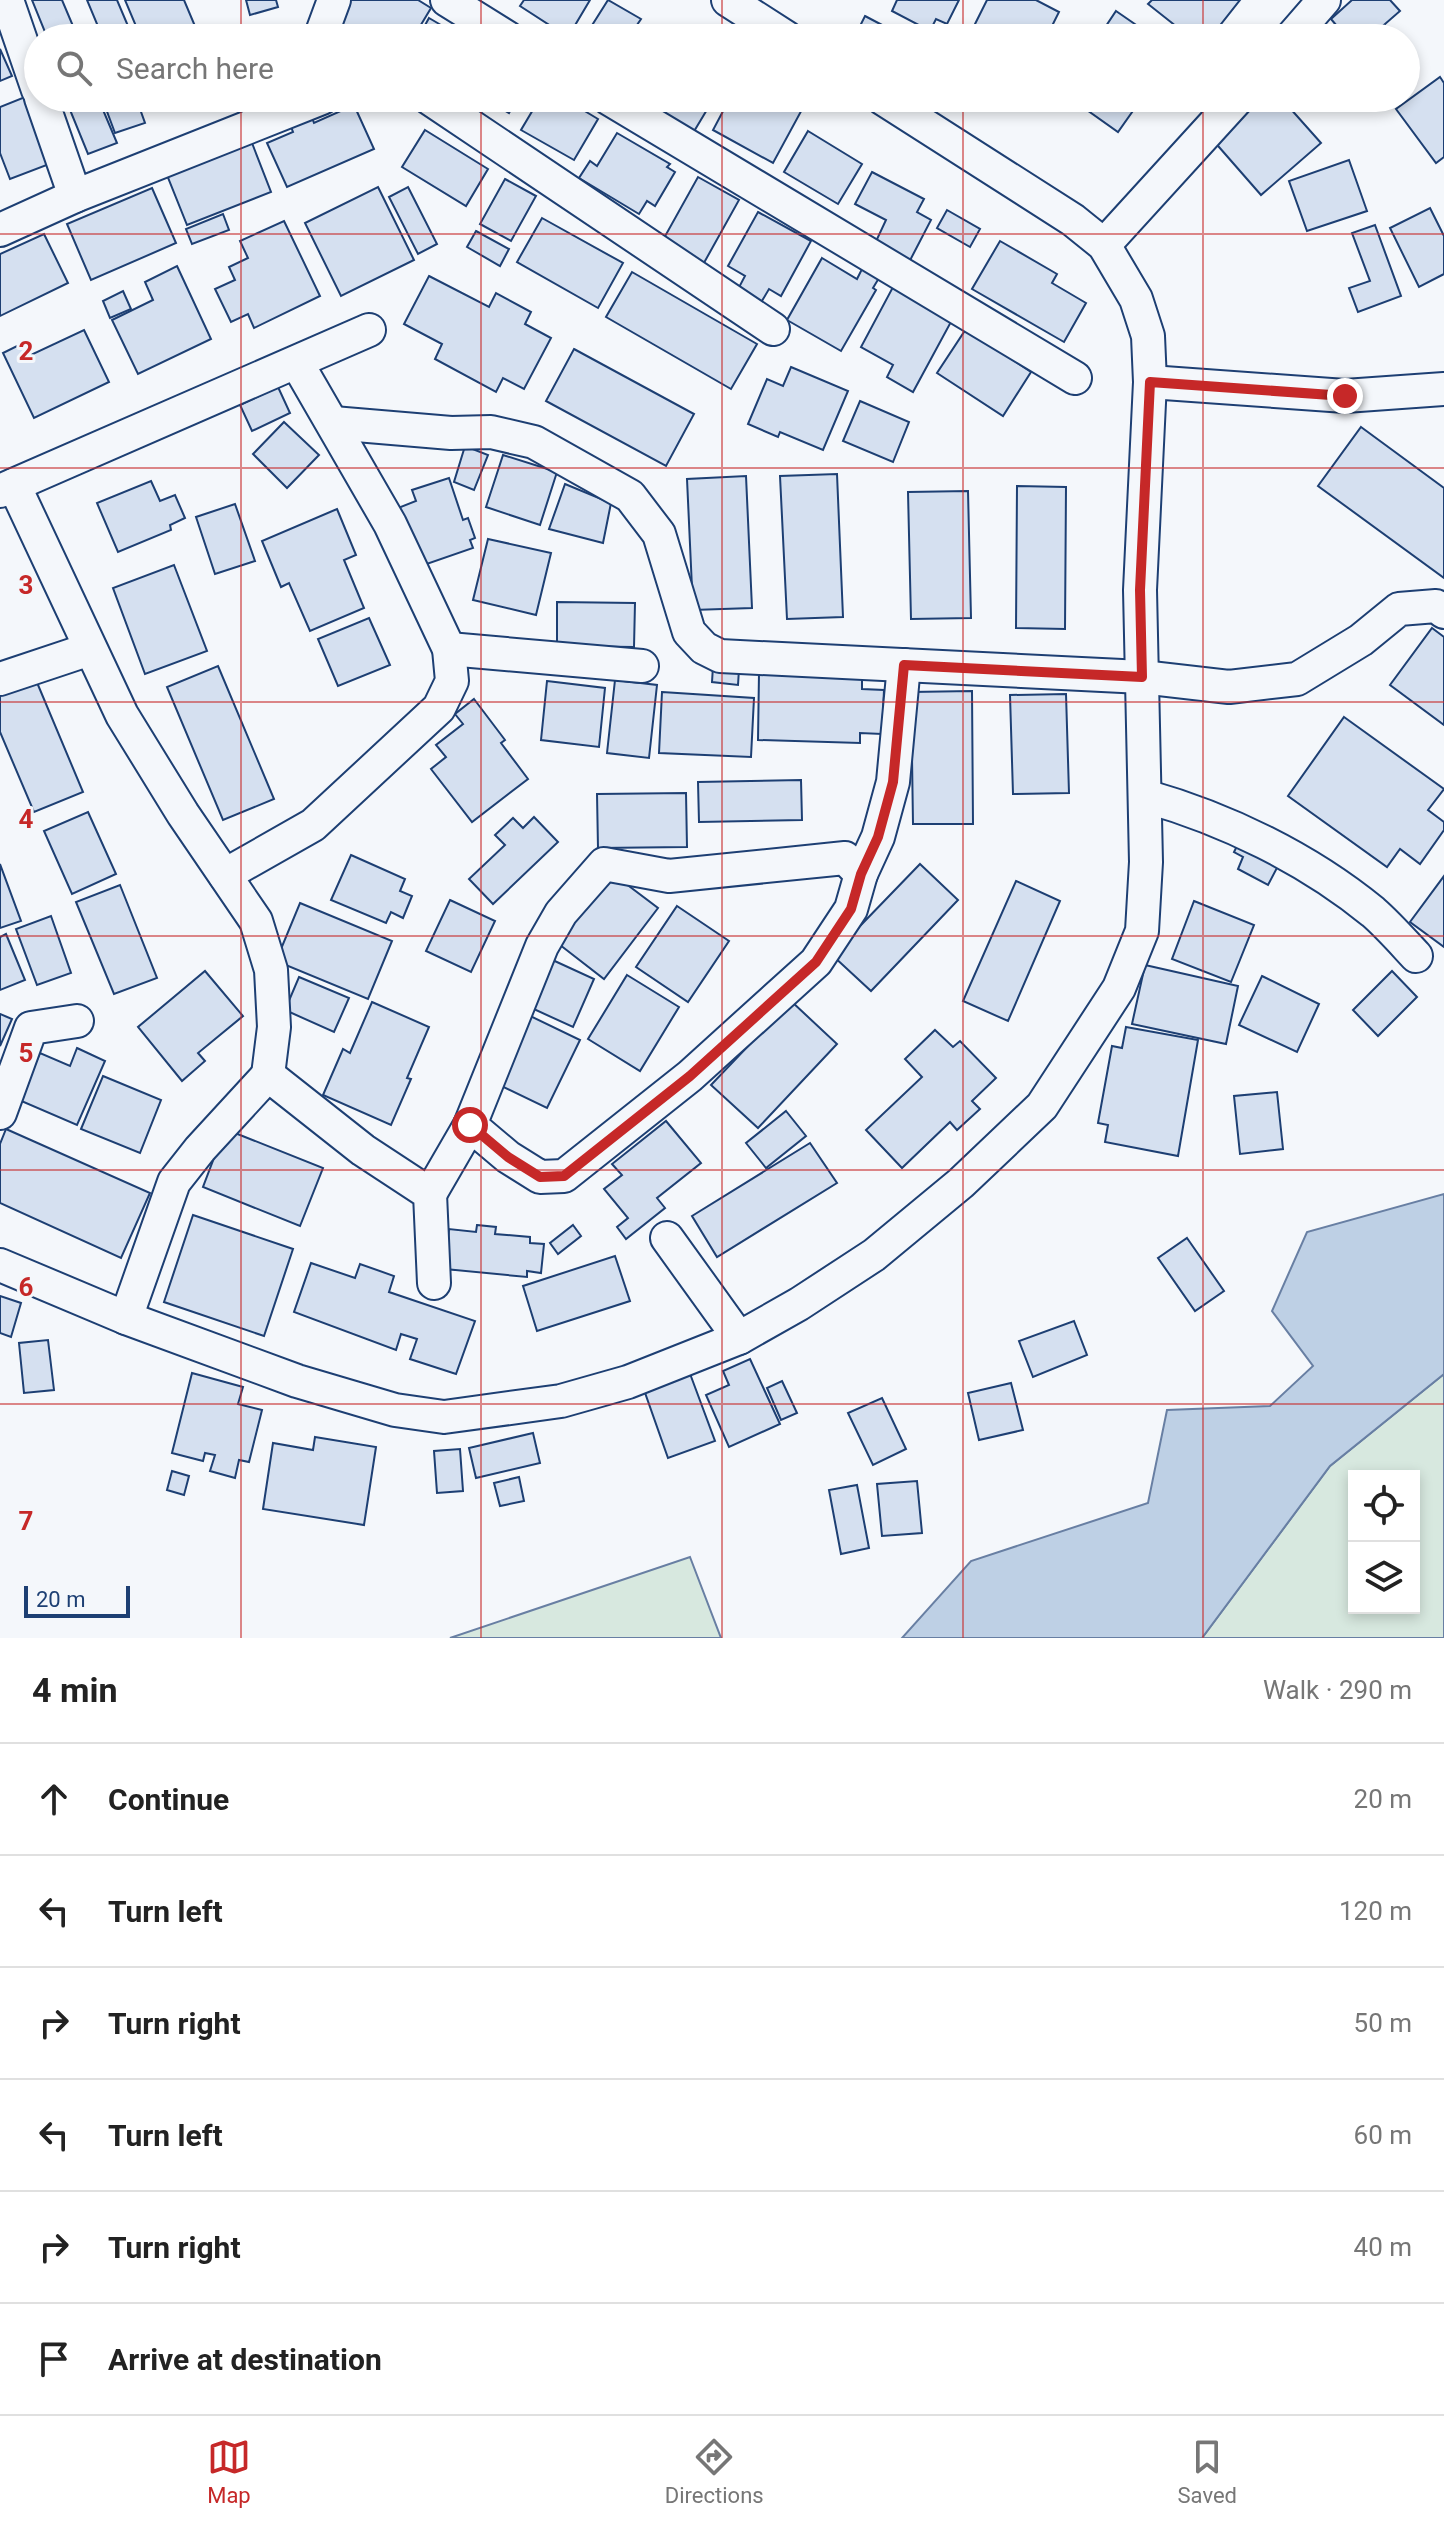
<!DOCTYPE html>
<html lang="en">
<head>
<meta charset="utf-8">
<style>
  :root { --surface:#fff; --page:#f6f6f6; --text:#222; --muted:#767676; --line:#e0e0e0; --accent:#c62828 }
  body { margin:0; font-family:Roboto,sans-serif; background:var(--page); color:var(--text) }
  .controls { position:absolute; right:24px; bottom:24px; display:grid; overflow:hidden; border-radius:0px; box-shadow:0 4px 12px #0003 }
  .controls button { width:72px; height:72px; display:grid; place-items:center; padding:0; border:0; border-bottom:2px solid var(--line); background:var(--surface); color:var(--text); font:40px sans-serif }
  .scale { position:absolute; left:24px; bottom:20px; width:106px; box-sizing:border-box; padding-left:8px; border:4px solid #1d3f73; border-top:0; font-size:22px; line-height:28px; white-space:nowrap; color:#1d3f73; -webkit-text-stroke:6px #f4f7fb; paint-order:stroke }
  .stop { position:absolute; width:24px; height:24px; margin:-18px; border:6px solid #c62828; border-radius:50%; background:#fff }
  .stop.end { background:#c62828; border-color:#fff; box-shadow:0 2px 8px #0008 }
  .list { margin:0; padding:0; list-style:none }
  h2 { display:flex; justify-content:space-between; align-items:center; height:104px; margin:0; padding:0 32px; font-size:34px }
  h2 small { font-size:26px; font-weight:400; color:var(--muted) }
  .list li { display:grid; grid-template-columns:52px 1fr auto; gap:24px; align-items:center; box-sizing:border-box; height:112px; padding:0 32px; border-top:2px solid var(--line) }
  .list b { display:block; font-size:30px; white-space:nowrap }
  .list em { font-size:26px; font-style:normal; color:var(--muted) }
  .icon { flex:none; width:44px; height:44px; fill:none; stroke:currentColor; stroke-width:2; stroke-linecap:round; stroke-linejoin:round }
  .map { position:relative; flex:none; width:1444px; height:1638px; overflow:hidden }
  .search { position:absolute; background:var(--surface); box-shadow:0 4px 12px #0003; left:24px; right:24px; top:24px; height:88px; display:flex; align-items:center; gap:20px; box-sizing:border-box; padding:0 28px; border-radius:44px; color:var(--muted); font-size:30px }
  .sheet { height:776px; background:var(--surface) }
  nav { display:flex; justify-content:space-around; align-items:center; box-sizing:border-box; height:112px; border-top:2px solid var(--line); background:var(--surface); font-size:22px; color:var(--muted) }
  nav a { display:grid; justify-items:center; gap:4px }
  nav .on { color:var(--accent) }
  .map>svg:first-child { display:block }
  .green { fill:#d7e8df; stroke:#687fa3; stroke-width:2; fill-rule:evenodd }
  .water { fill:#bed0e5; stroke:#687fa3; stroke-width:2 }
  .building { fill:#d5e0f0; stroke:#1d3f73; stroke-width:2 }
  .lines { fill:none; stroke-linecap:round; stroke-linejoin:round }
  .minor-casing { stroke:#1d3f73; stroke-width:36 }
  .minor { stroke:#f4f7fb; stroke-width:32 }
  .route { stroke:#c62828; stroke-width:10 }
  .grid { fill:none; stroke:#c62828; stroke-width:2; stroke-opacity:0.55 }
  .grid-label { font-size:26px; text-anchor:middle; font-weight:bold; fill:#c62828; stroke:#f4f7fb; stroke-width:6; stroke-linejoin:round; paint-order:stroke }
</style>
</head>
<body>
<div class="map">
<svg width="1444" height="1638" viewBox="0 0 1444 1638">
  <rect width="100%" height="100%" fill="#f4f7fb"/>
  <g class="green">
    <path d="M1444 1374V1638H1202L1330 1466ZM1354 1476H1414V1608H1354Z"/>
    <polygon points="690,1557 721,1638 450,1638"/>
  </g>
  <polygon class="water" points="1444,1194 1444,1374 1330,1466 1202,1638 902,1638 971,1561 1148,1503 1167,1410 1270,1406 1313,1366 1272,1311 1307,1232"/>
  <g class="building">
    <polygon points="32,0 62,0 73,26 47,37"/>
    <polygon points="87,0 117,0 128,26 102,36"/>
    <polygon points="125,0 184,0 200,38 141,38"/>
    <polygon points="246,0 276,0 278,7 250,15"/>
    <polygon points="350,0 418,0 431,8 413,38 361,38 336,23"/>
    <polygon points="524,0 590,0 568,37 520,6"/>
    <polygon points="608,0 641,19 637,25 658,38 584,38"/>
    <polygon points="897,0 959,0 947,24 936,19 930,31 892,11"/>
    <polygon points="987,0 1036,0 1059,12 1046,38 968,38"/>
    <polygon points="1152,0 1240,0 1210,38 1191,38 1148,4"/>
    <polygon points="1352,0 1390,0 1400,11 1369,38 1347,38 1331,19"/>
    <polygon points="1116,11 1155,38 1098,38"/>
    <polygon points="865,16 886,27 881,38 854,38"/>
    <polygon points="429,18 463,38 418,38"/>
    <polygon points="75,27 80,38 48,38"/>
    <polygon points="0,49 12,76 0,81"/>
    <polygon points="1440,77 1444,83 1444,157 1436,163 1396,109"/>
    <polygon points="25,97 52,163 10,179 0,153 0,107"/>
    <polygon points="84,98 98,98 117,143 88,154 68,105"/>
    <polygon points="102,98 136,98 145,123 115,133"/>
    <polygon points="470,98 517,98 509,113 487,100 483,106"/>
    <polygon points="540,98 563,98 598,119 574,160 521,130"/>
    <polygon points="634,98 714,98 690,138"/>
    <polygon points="730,98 793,98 805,104 773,163 713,130"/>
    <polygon points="1070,98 1142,98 1118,132"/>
    <polygon points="1258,98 1281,98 1321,143 1261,195 1212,139"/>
    <polygon points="354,105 374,149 287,187 267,143 293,132 290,124 311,115 314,123"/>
    <polygon points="425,130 488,169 466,206 402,167"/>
    <polygon points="808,131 862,164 838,204 784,172"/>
    <polygon points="617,133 670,164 667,167 675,172 655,206 647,201 639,214 579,178 590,161 597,166"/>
    <polygon points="252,143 271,192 187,225 167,175"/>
    <polygon points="1349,160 1367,211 1307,231 1289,181"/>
    <polygon points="872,172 924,199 917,212 931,220 905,270 871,252 886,220 855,204"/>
    <polygon points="698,177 739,200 700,270 659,247"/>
    <polygon points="505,179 536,196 511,241 480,224"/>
    <polygon points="378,187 414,260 341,296 305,223"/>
    <polygon points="408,187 437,244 418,254 389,197"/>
    <polygon points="152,188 176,243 91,280 67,224"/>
    <polygon points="1430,208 1444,236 1444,274 1419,287 1390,228"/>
    <polygon points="947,210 980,229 970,247 937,228"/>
    <polygon points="758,212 811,241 781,296 769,289 759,306 736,293 745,276 728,266"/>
    <polygon points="223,214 229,230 192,244 186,229"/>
    <polygon points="542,218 623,263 598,308 517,262"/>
    <polygon points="284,221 320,296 254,328 248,314 231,322 215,289 235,280 229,267 248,258 240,241"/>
    <polygon points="1375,225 1401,296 1358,312 1349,288 1370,281 1352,233"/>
    <polygon points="476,231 509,249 500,266 467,247"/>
    <polygon points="44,234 68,283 0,316 0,254"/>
    <polygon points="1000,241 1057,274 1052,283 1086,303 1064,342 972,289"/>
    <polygon points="822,258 857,279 862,269 879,278 873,288 876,290 841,351 787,320"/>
    <polygon points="177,266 211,339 138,374 112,320 153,300 145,282"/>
    <polygon points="632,272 757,344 731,389 606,317"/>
    <polygon points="429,276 489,307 496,293 531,312 525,324 551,338 524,389 503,378 496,392 435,359 442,344 404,324"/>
    <polygon points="893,287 952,320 913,392 887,377 893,365 861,347"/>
    <polygon points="123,291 131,309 110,318 103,301"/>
    <polygon points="966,329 1031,372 1003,416 937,373"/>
    <polygon points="84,330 109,382 34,418 3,353 25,342 31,355"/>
    <polygon points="574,349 694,414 666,466 546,401"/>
    <polygon points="791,367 848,391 823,450 780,432 778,437 748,424 767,379 783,386"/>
    <polygon points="278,387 290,413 252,431 240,405"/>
    <polygon points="860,401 909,422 893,462 843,441"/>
    <polygon points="284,422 319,455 287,488 253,454"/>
    <polygon points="1361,427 1444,488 1444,578 1318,486"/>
    <polygon points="465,446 488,455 474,490 454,482"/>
    <polygon points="503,455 557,472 540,525 486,507"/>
    <polygon points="837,474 843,617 787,619 780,476"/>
    <polygon points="746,476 752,608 693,610 687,479"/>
    <polygon points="449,478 463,520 468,518 475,538 470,540 473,548 418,567 398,508 416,501 412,490"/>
    <polygon points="151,481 160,501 175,495 185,518 170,525 171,530 118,552 97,503"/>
    <polygon points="565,484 611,503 603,543 549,529"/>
    <polygon points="1017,486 1066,487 1065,629 1016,628"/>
    <polygon points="968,491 971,618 911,619 908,492"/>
    <polygon points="235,504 255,561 215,574 196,517"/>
    <polygon points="337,509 356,555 344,560 364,608 310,631 289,583 281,587 262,541"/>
    <polygon points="488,539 551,553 536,615 473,600"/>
    <polygon points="174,565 207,651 145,674 113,588"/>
    <polygon points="557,602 635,603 634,647 557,646"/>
    <polygon points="369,618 390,665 338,686 318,639"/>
    <polygon points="1432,628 1444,637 1444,725 1390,685"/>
    <polygon points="218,666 274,799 223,820 167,687"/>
    <polygon points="713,666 739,669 738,685 712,682"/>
    <polygon points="33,673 83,792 34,812 0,732 0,687"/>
    <polygon points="759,673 862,676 862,689 884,690 882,734 860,733 860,743 758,740"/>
    <polygon points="615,680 657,685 649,758 607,753"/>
    <polygon points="547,681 605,688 599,747 541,740"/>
    <polygon points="972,691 973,824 913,824 911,692"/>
    <polygon points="662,692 754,698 751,757 659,753"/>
    <polygon points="1066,694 1069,793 1013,794 1010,695"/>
    <polygon points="474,699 505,740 501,743 528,779 472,822 431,769 446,757 436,745 463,724 455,714"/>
    <polygon points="1344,717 1444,789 1428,810 1444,822 1444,830 1420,864 1400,849 1387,867 1288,796"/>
    <polygon points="801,780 802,820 699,822 698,782"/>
    <polygon points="686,793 687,847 598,848 597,794"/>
    <polygon points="88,812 116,874 72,894 44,831"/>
    <polygon points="534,817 558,842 493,904 469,879 505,845 495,835 513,818 523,828"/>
    <polygon points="1238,844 1278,866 1268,885 1238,869 1243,857 1234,852"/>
    <polygon points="351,855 405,879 400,891 412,896 403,918 391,912 386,923 331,900"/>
    <polygon points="0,864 21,921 0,928"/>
    <polygon points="920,864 958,900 871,991 832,955"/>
    <polygon points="613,874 658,908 604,979 551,938"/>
    <polygon points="1444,876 1444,947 1410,922"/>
    <polygon points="1016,881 1060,901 1008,1021 963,1001"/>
    <polygon points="120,885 157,978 114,994 76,902"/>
    <polygon points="450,900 495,921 471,972 426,951"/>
    <polygon points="1194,901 1254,925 1231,982 1172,959"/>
    <polygon points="300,903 392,941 368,999 276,961"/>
    <polygon points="677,906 729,941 688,1002 636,967"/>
    <polygon points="51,916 71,973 37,985 16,929"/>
    <polygon points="6,934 25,980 0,990 0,937"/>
    <polygon points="546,957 594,979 573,1027 525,1005"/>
    <polygon points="1145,965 1238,986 1226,1044 1132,1024"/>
    <polygon points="205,971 243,1016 198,1053 205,1061 182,1081 138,1027"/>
    <polygon points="1392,971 1417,997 1378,1036 1353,1010"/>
    <polygon points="627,975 679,1007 640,1071 588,1039"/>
    <polygon points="1262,976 1319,1004 1297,1052 1239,1025"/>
    <polygon points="299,977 349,998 334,1032 285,1010"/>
    <polygon points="791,1001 837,1044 758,1128 711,1085"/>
    <polygon points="372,1002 429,1027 407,1078 411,1079 391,1125 323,1095 343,1049 350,1053"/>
    <polygon points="524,1013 580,1040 547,1108 491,1081"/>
    <polygon points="0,1014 12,1019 0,1046"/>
    <polygon points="1126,1027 1198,1040 1178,1156 1105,1142 1108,1125 1098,1123 1112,1046 1122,1048"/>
    <polygon points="935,1030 953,1047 960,1041 996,1078 972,1101 980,1109 957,1130 950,1122 902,1168 866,1130 922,1077 905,1059"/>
    <polygon points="77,1048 105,1061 77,1125 19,1100 40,1053 70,1066"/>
    <polygon points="103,1076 161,1100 140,1153 81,1129"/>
    <polygon points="1277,1092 1283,1149 1240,1154 1234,1096"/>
    <polygon points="786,1111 806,1136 766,1168 746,1143"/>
    <polygon points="666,1121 701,1163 657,1198 665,1208 626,1239 617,1227 628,1218 604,1189 622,1175 612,1164"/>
    <polygon points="6,1129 150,1193 121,1258 0,1203 0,1144"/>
    <polygon points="225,1129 323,1168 300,1226 203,1187"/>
    <polygon points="810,1143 837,1183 717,1257 692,1216"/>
    <polygon points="193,1215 293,1249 264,1336 164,1302"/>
    <polygon points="477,1225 496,1227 495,1234 530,1237 530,1243 544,1244 541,1273 527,1271 527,1277 445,1269 449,1229 476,1232"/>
    <polygon points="573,1225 581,1236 558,1254 550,1243"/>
    <polygon points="1187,1238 1224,1291 1195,1311 1158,1258"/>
    <polygon points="615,1256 630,1301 537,1331 523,1286"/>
    <polygon points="311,1263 355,1278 360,1264 394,1276 389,1292 475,1321 456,1374 410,1359 417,1339 401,1334 396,1350 294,1312"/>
    <polygon points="0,1296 21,1303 11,1337 0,1333"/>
    <polygon points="1074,1321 1087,1355 1033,1377 1019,1341"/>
    <polygon points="48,1340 54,1390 24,1393 19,1343"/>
    <polygon points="750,1359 780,1424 729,1447 706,1395 729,1385 723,1371"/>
    <polygon points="689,1371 715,1441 668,1458 643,1387"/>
    <polygon points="192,1373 243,1387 238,1404 262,1410 249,1462 239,1460 235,1478 210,1471 215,1455 205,1453 203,1461 172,1453"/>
    <polygon points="782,1381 797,1413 781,1420 767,1388"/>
    <polygon points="1011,1383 1023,1430 979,1440 968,1393"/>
    <polygon points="882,1398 906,1449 873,1465 848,1413"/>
    <polygon points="533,1433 540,1463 476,1478 469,1448"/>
    <polygon points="315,1437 376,1447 364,1525 263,1509 273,1443 313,1450"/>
    <polygon points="460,1449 463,1491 437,1493 434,1451"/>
    <polygon points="172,1471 189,1476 184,1495 167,1490"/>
    <polygon points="519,1477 524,1501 500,1506 494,1483"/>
    <polygon points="917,1481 922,1533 882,1536 877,1484"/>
    <polygon points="857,1485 869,1548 841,1554 829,1490"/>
  </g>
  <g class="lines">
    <g class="minor-casing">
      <g id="minor">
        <polyline points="7,0 38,90"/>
        <polyline points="447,0 508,38"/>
        <polyline points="728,0 787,38"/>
        <polyline points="320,38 334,0"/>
        <polyline points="1291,38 1324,0"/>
        <polyline points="41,98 75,196"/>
        <polyline points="429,98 773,329"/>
        <polyline points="608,98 1075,378"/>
        <polyline points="0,230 75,196 322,98"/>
        <polyline points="1104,245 1238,98"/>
        <polyline points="1150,382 1345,396 1444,389"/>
        <polyline points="333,423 451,433 491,432 534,442 630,496 659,534 689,632 704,648 720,656 1142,677 1229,687 1297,679 1361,640 1399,609 1436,606 1444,612"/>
        <polyline points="14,485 122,715 183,814 256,921 271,970 274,1027 268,1075"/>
        <polyline points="0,491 369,330"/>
        <polyline points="449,649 642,666"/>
        <polyline points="0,679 90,649"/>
        <path d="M1145 796C1226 819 1307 858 1373 912 1388 925 1402 941 1416 956"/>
        <polygon points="845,858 861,874 851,909 816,962 690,1076 564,1176 540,1177 508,1157 470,1125 542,946 561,913 604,864 669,876"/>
        <polyline points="861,874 878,837 893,782 904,665"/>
        <polyline points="225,875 313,825 439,708 452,681 449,649 390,524 297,363"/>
        <polyline points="0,1113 31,1028 77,1021"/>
        <polyline points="430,1194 470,1125"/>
        <polyline points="667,1238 739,1338"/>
        <polyline points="0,1265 126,1318 297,1381 395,1410 444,1417 561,1401 628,1382 739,1338 799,1304 874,1255 961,1183 1042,1106 1119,988 1142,931 1146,862 1140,590 1150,382 1148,336 1136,299 1104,245 1073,220 882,98"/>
        <polyline points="126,1318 174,1182 200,1149 268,1075 363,1150 430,1194 434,1283"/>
      </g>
    </g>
    <use href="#minor" class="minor"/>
  </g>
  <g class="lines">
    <polyline class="route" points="470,1125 508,1157 540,1177 564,1176 690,1076 816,962 851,909 861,874 878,837 893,782 904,665 1142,677 1140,590 1150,382 1345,396"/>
  </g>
  <path class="grid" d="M241 0V38M481 0V38M722 0V38M963 0V38M1203 0V38M241 98V1638M481 98V1638M722 98V1638M963 98V1638M1203 98V1638M0 234H1444M0 468H1444M0 702H1444M0 936H1444M0 1170H1444M0 1404H1444"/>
  <g class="grid-label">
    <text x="26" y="360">2</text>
    <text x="26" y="594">3</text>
    <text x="26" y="828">4</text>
    <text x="26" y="1062">5</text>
    <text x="26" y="1296">6</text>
    <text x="26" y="1530">7</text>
  </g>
</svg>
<div class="controls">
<button><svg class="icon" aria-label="locate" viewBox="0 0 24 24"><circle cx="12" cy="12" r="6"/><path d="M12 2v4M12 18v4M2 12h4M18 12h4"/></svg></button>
<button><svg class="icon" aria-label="layers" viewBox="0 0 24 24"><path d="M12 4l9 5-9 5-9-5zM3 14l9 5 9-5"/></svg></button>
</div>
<div class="scale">20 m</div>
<div class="stop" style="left:470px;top:1125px"></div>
<div class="stop end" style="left:1345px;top:396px"></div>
<div class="search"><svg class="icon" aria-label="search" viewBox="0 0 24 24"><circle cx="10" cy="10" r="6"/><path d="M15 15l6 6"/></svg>Search here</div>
</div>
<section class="sheet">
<h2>4 min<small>Walk · 290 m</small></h2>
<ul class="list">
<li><svg class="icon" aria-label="ahead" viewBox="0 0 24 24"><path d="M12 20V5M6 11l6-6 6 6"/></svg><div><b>Continue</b></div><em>20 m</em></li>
<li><svg class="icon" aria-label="left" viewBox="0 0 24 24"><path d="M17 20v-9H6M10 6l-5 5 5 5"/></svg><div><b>Turn left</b></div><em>120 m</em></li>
<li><svg class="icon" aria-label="right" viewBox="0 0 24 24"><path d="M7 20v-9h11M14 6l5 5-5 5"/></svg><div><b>Turn right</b></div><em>50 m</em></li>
<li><svg class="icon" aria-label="left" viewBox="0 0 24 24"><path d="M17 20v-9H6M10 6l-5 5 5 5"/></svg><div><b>Turn left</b></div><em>60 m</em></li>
<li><svg class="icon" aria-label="right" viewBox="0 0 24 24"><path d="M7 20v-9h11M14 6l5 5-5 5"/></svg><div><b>Turn right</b></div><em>40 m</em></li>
<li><svg class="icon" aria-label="arrive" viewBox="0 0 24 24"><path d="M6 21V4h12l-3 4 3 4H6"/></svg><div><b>Arrive at destination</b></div></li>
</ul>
</section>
<nav>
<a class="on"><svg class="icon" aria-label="map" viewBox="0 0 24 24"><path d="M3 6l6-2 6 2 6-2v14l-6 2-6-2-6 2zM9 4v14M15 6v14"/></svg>Map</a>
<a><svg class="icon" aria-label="directions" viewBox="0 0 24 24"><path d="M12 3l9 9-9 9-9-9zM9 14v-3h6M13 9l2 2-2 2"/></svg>Directions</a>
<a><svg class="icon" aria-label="saved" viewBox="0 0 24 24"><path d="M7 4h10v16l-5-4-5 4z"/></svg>Saved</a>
</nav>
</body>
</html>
